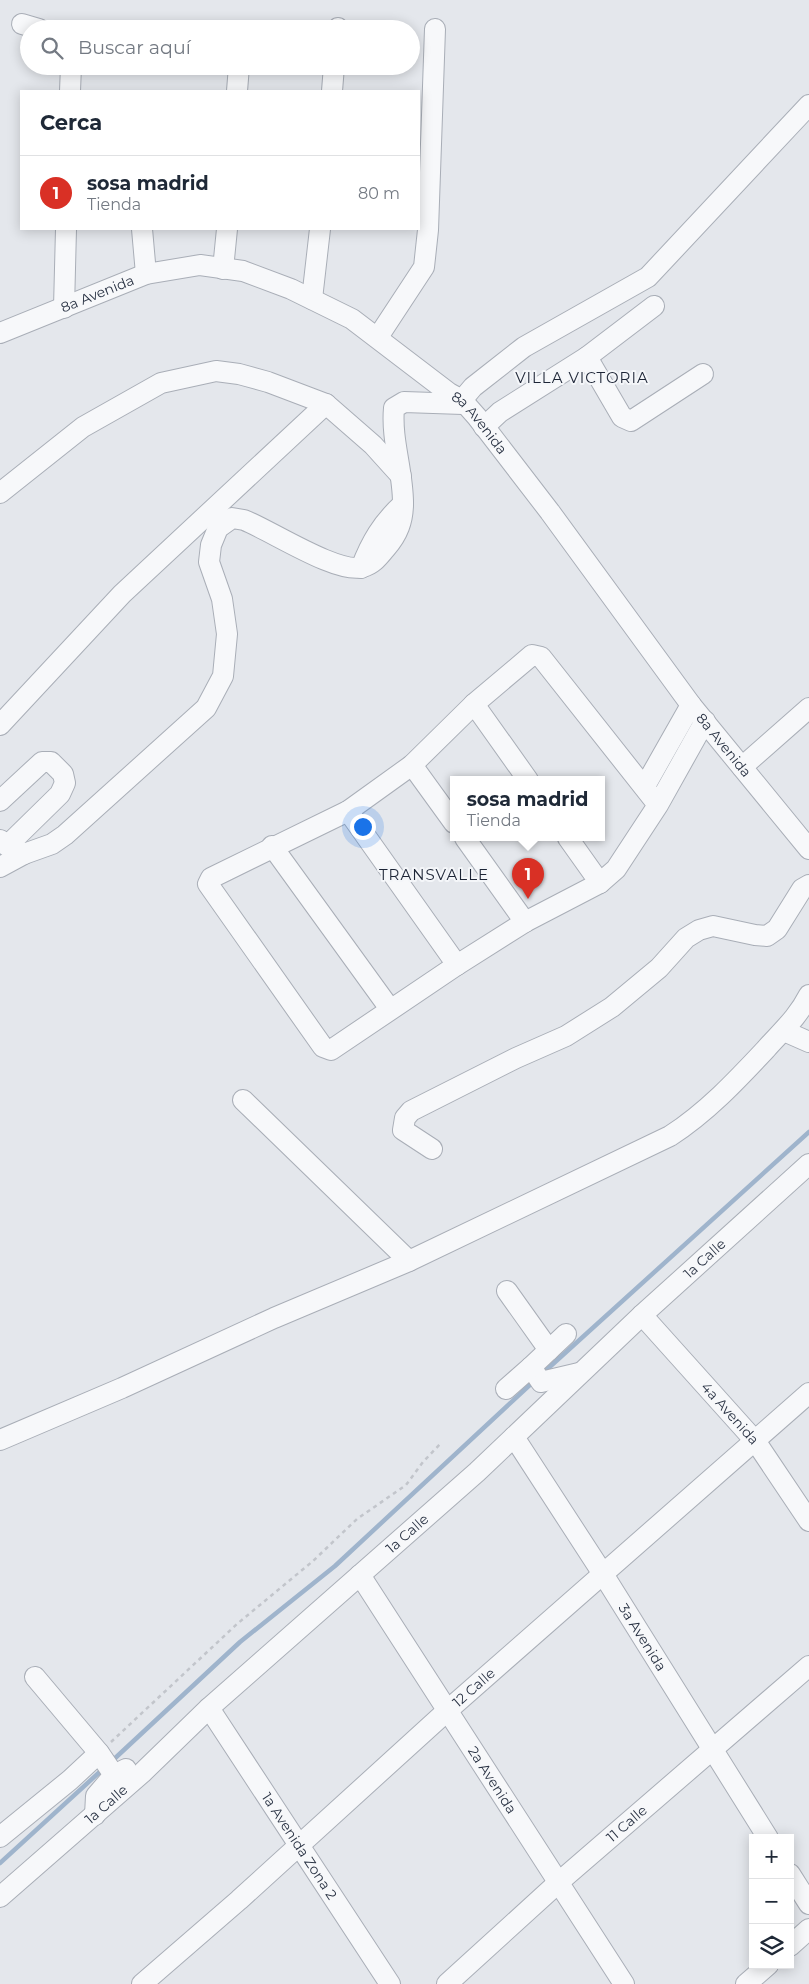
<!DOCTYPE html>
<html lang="es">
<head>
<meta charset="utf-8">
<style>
  :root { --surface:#fff; --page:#f6f6f7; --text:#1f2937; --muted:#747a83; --line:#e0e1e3; --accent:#d93025 }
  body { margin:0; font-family:Montserrat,sans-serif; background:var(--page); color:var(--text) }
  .controls { position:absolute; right:15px; bottom:15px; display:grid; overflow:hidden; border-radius:0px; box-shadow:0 2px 12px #0003 }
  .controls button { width:45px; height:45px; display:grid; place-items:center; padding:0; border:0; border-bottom:1px solid var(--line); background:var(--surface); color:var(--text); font:25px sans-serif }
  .you { position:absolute; left:362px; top:826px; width:18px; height:18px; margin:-12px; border:4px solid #fff; border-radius:50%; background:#1a73e8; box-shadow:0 0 0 8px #1a73e833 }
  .badge { display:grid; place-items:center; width:32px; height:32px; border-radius:50%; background:var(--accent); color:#fff; font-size:16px; font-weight:700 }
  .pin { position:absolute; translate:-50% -41px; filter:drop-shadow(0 1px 2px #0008) }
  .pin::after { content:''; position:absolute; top:26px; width:18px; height:15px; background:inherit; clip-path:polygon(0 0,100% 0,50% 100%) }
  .popup { position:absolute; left:450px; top:776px; width:155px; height:65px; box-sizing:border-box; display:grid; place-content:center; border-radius:0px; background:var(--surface); filter:drop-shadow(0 1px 4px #0005); font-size:16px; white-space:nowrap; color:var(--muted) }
  .popup b { font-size:19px; color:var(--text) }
  .popup::after { content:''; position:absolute; left:50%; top:100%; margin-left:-10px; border:10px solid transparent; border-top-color:var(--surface) }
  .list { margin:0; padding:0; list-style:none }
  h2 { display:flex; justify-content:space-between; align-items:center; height:65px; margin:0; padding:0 20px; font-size:21px }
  h2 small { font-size:16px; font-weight:400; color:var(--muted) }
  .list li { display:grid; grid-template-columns:32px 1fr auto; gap:15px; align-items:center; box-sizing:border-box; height:75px; padding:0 20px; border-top:1px solid var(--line) }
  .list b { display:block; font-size:19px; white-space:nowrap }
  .list p { margin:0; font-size:16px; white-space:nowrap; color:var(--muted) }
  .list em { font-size:16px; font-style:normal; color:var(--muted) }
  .icon { flex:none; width:28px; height:28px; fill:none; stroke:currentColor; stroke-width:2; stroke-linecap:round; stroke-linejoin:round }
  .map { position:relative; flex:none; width:809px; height:1984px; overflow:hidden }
  .search { position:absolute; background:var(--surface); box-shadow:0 2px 12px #0003; left:20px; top:20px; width:400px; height:55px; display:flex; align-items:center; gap:12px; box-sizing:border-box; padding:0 18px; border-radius:28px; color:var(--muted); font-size:19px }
  .panel { position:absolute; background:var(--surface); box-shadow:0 2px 12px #0003; left:20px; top:90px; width:400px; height:140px; border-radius:0px }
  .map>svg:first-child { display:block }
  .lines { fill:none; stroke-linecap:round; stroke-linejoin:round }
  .stream { stroke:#9fb4cc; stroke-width:4.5 }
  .minor-casing { stroke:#a9aeb7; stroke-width:22 }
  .path { stroke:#c2c5cb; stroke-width:2.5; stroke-dasharray:4 4; stroke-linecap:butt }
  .minor { stroke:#f7f8fa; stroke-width:20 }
  .labels { text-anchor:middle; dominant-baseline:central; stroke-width:4; stroke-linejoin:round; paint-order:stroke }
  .street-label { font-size:14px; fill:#2b3445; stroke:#f4f6f9 }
  .neighbourhood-label { font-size:15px; letter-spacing:1px; fill:#1d2536; stroke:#f4f6f9 }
</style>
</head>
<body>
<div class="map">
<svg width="809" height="1984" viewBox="0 0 809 1984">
  <rect width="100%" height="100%" fill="#e4e7ec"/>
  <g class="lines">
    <g class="stream">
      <polyline points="543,1373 809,1132"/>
      <polyline points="112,1761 240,1642 335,1566 533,1382"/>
      <polyline points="0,1863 104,1768"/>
    </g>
    <g class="minor-casing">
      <g id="minor">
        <polyline points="22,24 39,29"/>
        <polyline points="337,29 338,28"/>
        <polyline points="70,91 71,66"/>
        <polyline points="237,91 239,66"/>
        <polyline points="332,91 334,66"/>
        <polyline points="142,229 146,274"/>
        <polyline points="223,269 227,229"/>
        <polyline points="312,299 320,229"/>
        <polyline points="64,308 66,229"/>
        <path id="s1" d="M0 333 146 274 200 265 243 271 291 289 352 319 449 393 462 400 477 417 550 512 691 705 809 849"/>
        <polyline points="378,337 424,267 428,230 435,29"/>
        <polyline points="587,357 622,417 631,421 703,374"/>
        <polyline points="462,400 473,387 524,347 648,277 809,105"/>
        <polyline points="484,427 500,412 587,357 654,306"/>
        <polyline points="0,493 83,427 161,383 216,371 239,374 268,382 326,404 373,445 401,476"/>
        <path d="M361 568C371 542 382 523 403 504"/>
        <polyline points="474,704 528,780"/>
        <polyline points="0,725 122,594 326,404"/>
        <polyline points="412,765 454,823"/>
        <polyline points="742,767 809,708"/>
        <polyline points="645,786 691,705"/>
        <polyline points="0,801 42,762 51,762 63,774 65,783 60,794 7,846"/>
        <polyline points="658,805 541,657 532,655 474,704 412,765 348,811 211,878 208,884 323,1047 331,1050 457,965 525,922 600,883 616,869 658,805 705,721"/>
        <polyline points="348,811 457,965"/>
        <polyline points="465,838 525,922"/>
        <polyline points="568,838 600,883"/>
        <path d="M0 840 24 854 52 844 65 835 206 708 223 676 227 634 222 599 209 562 211 545 218 528 232 518 244 520C270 530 338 575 363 567 374 564 379 556 386 548 398 534 403 521 403 503 403 470 391 440 394 408L404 402 463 404"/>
        <polyline points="272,846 390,1009"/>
        <polyline points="0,867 24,854"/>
        <polyline points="784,1031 809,1042"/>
        <polyline points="243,1100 409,1261"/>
        <polyline points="432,1149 403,1130 405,1118 411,1111 516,1058 566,1036 612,1007 659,968 686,938 699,930 713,926 755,935 767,936 777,929 802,889 809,885"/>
        <polyline points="507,1291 549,1350"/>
        <path id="s2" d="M642 1315 756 1442 809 1521"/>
        <polyline points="566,1334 531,1367 541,1382 579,1373"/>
        <polyline points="506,1389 531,1367"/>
        <path id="s3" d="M514 1437 603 1574 768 1838"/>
        <path d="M0 1440 122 1388 274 1318 409 1261 670 1136C707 1112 736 1081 766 1049 782 1031 798 1017 809 995"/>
        <path id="s4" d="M360 1575 624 1984"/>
        <polyline points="35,1677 99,1753 114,1775"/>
        <path id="s5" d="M209 1708 390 1984"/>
        <polyline points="95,1815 96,1796 114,1775 126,1769"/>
        <polyline points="0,1837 70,1780 99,1753"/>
        <polyline points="790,1874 809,1904"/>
        <path id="s6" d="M0 1897 142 1773 209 1708 477 1472 642 1315 809 1164"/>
        <polyline points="790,1946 809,1929"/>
        <path id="s7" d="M142 1984 239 1900 448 1710 809 1393"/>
        <path id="s8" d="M447 1984 559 1882 809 1666"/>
        <polyline points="746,1984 768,1965"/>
      </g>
    </g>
    <polyline class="path" points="111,1742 237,1624 313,1561 357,1519 406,1485 423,1462 442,1442"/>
    <use href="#minor" class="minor"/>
  </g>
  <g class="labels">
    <g class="street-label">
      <text stroke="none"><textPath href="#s1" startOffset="105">8a Avenida</textPath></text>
      <text stroke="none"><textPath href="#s1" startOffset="540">8a Avenida</textPath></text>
      <text stroke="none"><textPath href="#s1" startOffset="945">8a Avenida</textPath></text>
      <text stroke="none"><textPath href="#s6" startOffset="951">1a Calle</textPath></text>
      <text stroke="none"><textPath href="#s2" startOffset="132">4a Avenida</textPath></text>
      <text stroke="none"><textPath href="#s6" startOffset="546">1a Calle</textPath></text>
      <text stroke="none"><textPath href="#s3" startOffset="238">3a Avenida</textPath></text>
      <text stroke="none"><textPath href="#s7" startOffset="445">12 Calle</textPath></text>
      <text stroke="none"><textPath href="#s4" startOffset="244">2a Avenida</textPath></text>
      <text stroke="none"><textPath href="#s6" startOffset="141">1a Calle</textPath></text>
      <text stroke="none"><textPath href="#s8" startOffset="241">11 Calle</textPath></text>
      <text stroke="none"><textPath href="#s5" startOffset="165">1a Avenida Zona 2</textPath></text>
    </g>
    <g class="neighbourhood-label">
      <text x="582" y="377">VILLA VICTORIA</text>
      <text x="434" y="874">TRANSVALLE</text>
    </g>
  </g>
</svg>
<div class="controls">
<button>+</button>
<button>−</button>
<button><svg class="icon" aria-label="layers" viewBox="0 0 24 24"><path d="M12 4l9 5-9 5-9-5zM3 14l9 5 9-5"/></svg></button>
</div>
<div class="you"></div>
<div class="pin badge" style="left:528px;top:899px">1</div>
<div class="popup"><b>sosa madrid</b>Tienda</div>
<div class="search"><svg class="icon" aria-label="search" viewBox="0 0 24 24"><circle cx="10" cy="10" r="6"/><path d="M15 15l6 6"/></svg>Buscar aquí</div>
<section class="panel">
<h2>Cerca<small></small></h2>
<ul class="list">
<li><span class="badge">1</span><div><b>sosa madrid</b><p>Tienda</p></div><em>80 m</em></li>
</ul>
</section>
</div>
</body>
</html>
